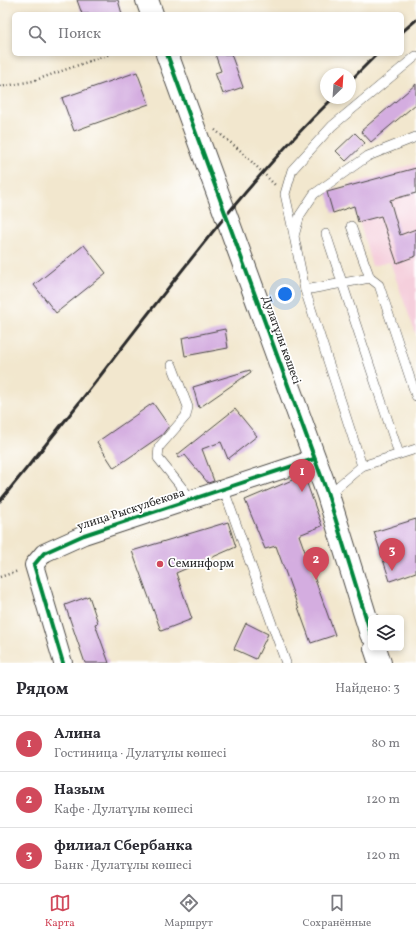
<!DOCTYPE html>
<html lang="ru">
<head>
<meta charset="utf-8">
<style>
  :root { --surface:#fff; --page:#f7f7f7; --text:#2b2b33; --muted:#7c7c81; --line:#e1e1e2; --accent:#d1495b }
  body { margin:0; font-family:Vollkorn,serif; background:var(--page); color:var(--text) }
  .controls { position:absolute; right:12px; bottom:12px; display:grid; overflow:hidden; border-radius:6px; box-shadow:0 2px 6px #0003 }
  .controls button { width:36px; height:36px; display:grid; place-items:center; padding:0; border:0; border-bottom:1px solid var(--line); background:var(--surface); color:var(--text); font:20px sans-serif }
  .compass { position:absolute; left:320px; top:68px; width:36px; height:36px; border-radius:50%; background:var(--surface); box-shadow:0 2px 6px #0003; rotate:25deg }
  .you { position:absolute; left:285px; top:294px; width:14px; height:14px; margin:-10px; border:3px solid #fff; border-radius:50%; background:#1a73e8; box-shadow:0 0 0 6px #1a73e833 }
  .badge { display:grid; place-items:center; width:26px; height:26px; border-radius:50%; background:var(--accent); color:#fff; font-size:13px; font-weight:700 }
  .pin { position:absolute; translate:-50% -33px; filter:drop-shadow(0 1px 2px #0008) }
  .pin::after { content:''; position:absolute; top:21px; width:14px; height:12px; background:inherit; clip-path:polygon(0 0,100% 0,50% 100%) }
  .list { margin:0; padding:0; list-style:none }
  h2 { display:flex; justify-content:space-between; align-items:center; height:52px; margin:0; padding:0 16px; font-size:17px }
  h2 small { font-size:13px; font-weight:400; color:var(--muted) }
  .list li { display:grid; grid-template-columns:26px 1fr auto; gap:12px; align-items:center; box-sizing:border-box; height:56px; padding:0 16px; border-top:1px solid var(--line) }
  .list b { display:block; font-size:15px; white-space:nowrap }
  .list p { margin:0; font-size:13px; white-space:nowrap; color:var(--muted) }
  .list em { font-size:13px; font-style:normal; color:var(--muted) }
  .icon { flex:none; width:22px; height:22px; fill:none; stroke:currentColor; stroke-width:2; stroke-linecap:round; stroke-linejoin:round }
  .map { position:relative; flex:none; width:416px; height:663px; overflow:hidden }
  .search { position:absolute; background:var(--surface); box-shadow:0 2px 6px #0003; left:12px; right:12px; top:12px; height:44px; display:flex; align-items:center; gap:10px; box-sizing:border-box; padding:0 14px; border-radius:6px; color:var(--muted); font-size:15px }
  .sheet { height:220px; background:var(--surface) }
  nav { display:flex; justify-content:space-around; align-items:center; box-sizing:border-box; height:56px; border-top:1px solid var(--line); background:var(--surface); font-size:11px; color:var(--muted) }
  nav a { display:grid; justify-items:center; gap:2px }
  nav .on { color:var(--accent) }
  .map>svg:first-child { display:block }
  .built { fill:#f5cfdc }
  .building { fill:#d4ade0 }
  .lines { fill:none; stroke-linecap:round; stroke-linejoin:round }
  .service-casing { stroke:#494743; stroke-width:10 }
  .minor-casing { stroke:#494743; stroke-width:20 }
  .tertiary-casing { stroke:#494743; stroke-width:24 }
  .path { stroke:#494743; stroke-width:2.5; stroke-dasharray:1 3; stroke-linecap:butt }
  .service { stroke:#fff; stroke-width:9 }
  .minor { stroke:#fff; stroke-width:18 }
  .tertiary { stroke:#fff; stroke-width:22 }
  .rail { stroke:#2b2b2b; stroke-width:3 }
  .cycleway-casing { stroke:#fff; stroke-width:6 }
  .cycleway { stroke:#00873e; stroke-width:4 }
  .poi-dot { fill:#d1495b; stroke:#fff; stroke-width:1.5 }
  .labels { text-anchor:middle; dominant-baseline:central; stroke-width:3.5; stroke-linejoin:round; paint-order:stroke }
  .street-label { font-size:12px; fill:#2b2b2b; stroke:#fff }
  .poi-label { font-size:12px; fill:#2b2b2b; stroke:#fff; text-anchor:start }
</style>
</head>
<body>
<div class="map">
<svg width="416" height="663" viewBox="0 0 416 663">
  <rect width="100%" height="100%" fill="#fff"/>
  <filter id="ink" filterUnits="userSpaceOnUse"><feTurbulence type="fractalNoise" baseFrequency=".025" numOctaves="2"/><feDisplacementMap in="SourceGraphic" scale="8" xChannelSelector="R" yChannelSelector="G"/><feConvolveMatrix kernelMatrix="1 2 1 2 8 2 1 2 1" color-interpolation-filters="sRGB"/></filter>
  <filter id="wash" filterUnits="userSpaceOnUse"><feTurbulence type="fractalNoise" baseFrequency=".012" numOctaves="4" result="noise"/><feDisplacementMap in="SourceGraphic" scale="16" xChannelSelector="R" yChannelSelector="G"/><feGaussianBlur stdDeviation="0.9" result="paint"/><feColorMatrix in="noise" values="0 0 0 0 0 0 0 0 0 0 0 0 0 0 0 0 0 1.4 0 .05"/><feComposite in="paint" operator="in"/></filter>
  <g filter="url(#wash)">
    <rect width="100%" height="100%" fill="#f2e7ce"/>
    <polygon class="built" points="416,163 416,335 390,262 372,266 349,185"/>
    <g id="blocks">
      <g class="building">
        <polygon points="77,0 118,0 122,14 82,14"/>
        <polygon points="215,54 231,54 243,87 223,94 215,73 221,71"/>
        <polygon points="137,72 149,104 74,131 62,98"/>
        <polygon points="416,84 416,104 371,142 361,131"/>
        <polygon points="355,133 365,143 346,161 336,151"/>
        <polygon points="416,168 416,193 390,200 400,235 416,229 416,256 397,263 381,216 358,222 354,206 333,213 327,192"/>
        <polygon points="84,245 106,273 56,313 34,285"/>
        <polygon points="225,329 228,348 185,356 182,338"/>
        <polygon points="250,370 251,372 199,408 193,387"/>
        <polygon points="153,403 169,426 162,435 114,468 97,442"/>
        <polygon points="235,409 257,436 228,459 221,442 202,449 214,481 208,483 185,455 179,458 177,455"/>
        <polygon points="304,475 322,526 299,535 335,635 311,643 276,546 265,549 245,500"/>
        <polygon points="416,519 416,572 390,581 374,532"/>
        <polygon points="228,522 236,547 176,573 192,619 161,631 132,551"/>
        <polygon points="89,596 98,623 95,624 109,663 85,663 65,605"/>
        <polygon points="246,623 268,634 256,659 234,649"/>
      </g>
    </g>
  </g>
  <g filter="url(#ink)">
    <use href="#blocks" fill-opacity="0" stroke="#494743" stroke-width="1"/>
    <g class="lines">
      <g class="service-casing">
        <g id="service">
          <polyline points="351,226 370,278"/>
          <polyline points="326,234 399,454"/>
          <polyline points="294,235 285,194 292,170 332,126 416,56"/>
          <polyline points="305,290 370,278 379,285 416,396"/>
          <polyline points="172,365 188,407 186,416 159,447 158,458 192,500"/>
          <polyline points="362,466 305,290 294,236 300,215 314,194 368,156 416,137"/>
          <polyline points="224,490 286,663"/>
          <polyline points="328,495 362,466 416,449"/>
        </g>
      </g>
      <g class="minor-casing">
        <polyline id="minor" points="63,663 34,565 44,553 84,535 314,459"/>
      </g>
      <g class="tertiary-casing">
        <g id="tertiary">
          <polyline points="147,0 152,14"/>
          <polyline points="167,54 328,495 371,634"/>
          <polyline points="375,648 380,663"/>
        </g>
      </g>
      <g class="path">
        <polyline points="0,87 33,81 110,54"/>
        <polyline points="215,130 241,151 275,185"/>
        <polyline points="0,577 18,571"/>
      </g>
      <use href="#service" class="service"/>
      <use href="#minor" class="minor"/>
      <use href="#tertiary" class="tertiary"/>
      <g class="rail">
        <polyline points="402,32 416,20"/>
        <polyline points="350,81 377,54"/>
        <path d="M0 501C38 454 77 407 113 359 183 269 251 178 333 98"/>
      </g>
      <g class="cycleway-casing">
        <g id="cycleway">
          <polyline points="167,54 328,495 371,634"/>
          <polyline points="63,663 34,565 44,553 84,535 314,459"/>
        </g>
      </g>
      <use href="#cycleway" class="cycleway"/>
    </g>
  </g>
  <circle class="poi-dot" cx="160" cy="564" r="4"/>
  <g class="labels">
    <g class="street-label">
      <text transform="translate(281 340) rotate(70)">Дулатұлы көшесі</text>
      <text transform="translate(131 510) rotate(-18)">улица Рыскулбекова</text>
    </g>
    <g class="poi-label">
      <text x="168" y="564">Семинформ</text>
    </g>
  </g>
</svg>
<div class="controls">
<button><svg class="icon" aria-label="layers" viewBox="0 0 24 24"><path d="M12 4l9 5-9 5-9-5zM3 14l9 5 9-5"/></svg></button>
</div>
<svg class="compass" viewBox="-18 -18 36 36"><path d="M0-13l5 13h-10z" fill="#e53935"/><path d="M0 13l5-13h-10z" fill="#7c7c81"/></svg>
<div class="you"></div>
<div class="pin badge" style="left:302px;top:492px">1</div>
<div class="pin badge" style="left:316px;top:580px">2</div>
<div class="pin badge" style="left:392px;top:571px">3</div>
<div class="search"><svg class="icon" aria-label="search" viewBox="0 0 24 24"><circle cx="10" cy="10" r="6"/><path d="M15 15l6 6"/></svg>Поиск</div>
</div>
<section class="sheet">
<h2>Рядом<small>Найдено: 3</small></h2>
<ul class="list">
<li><span class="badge">1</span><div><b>Алина</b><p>Гостиница · Дулатұлы көшесі</p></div><em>80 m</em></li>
<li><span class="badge">2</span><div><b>Назым</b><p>Кафе · Дулатұлы көшесі</p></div><em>120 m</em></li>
<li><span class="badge">3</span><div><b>филиал Сбербанка</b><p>Банк · Дулатұлы көшесі</p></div><em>120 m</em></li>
</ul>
</section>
<nav>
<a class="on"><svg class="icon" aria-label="map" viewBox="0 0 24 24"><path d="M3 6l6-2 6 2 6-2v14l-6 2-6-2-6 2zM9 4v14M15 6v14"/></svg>Карта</a>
<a><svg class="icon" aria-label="directions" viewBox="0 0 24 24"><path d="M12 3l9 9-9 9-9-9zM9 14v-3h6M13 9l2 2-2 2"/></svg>Маршрут</a>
<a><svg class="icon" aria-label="saved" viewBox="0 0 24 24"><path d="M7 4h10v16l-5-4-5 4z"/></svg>Сохранённые</a>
</nav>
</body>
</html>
